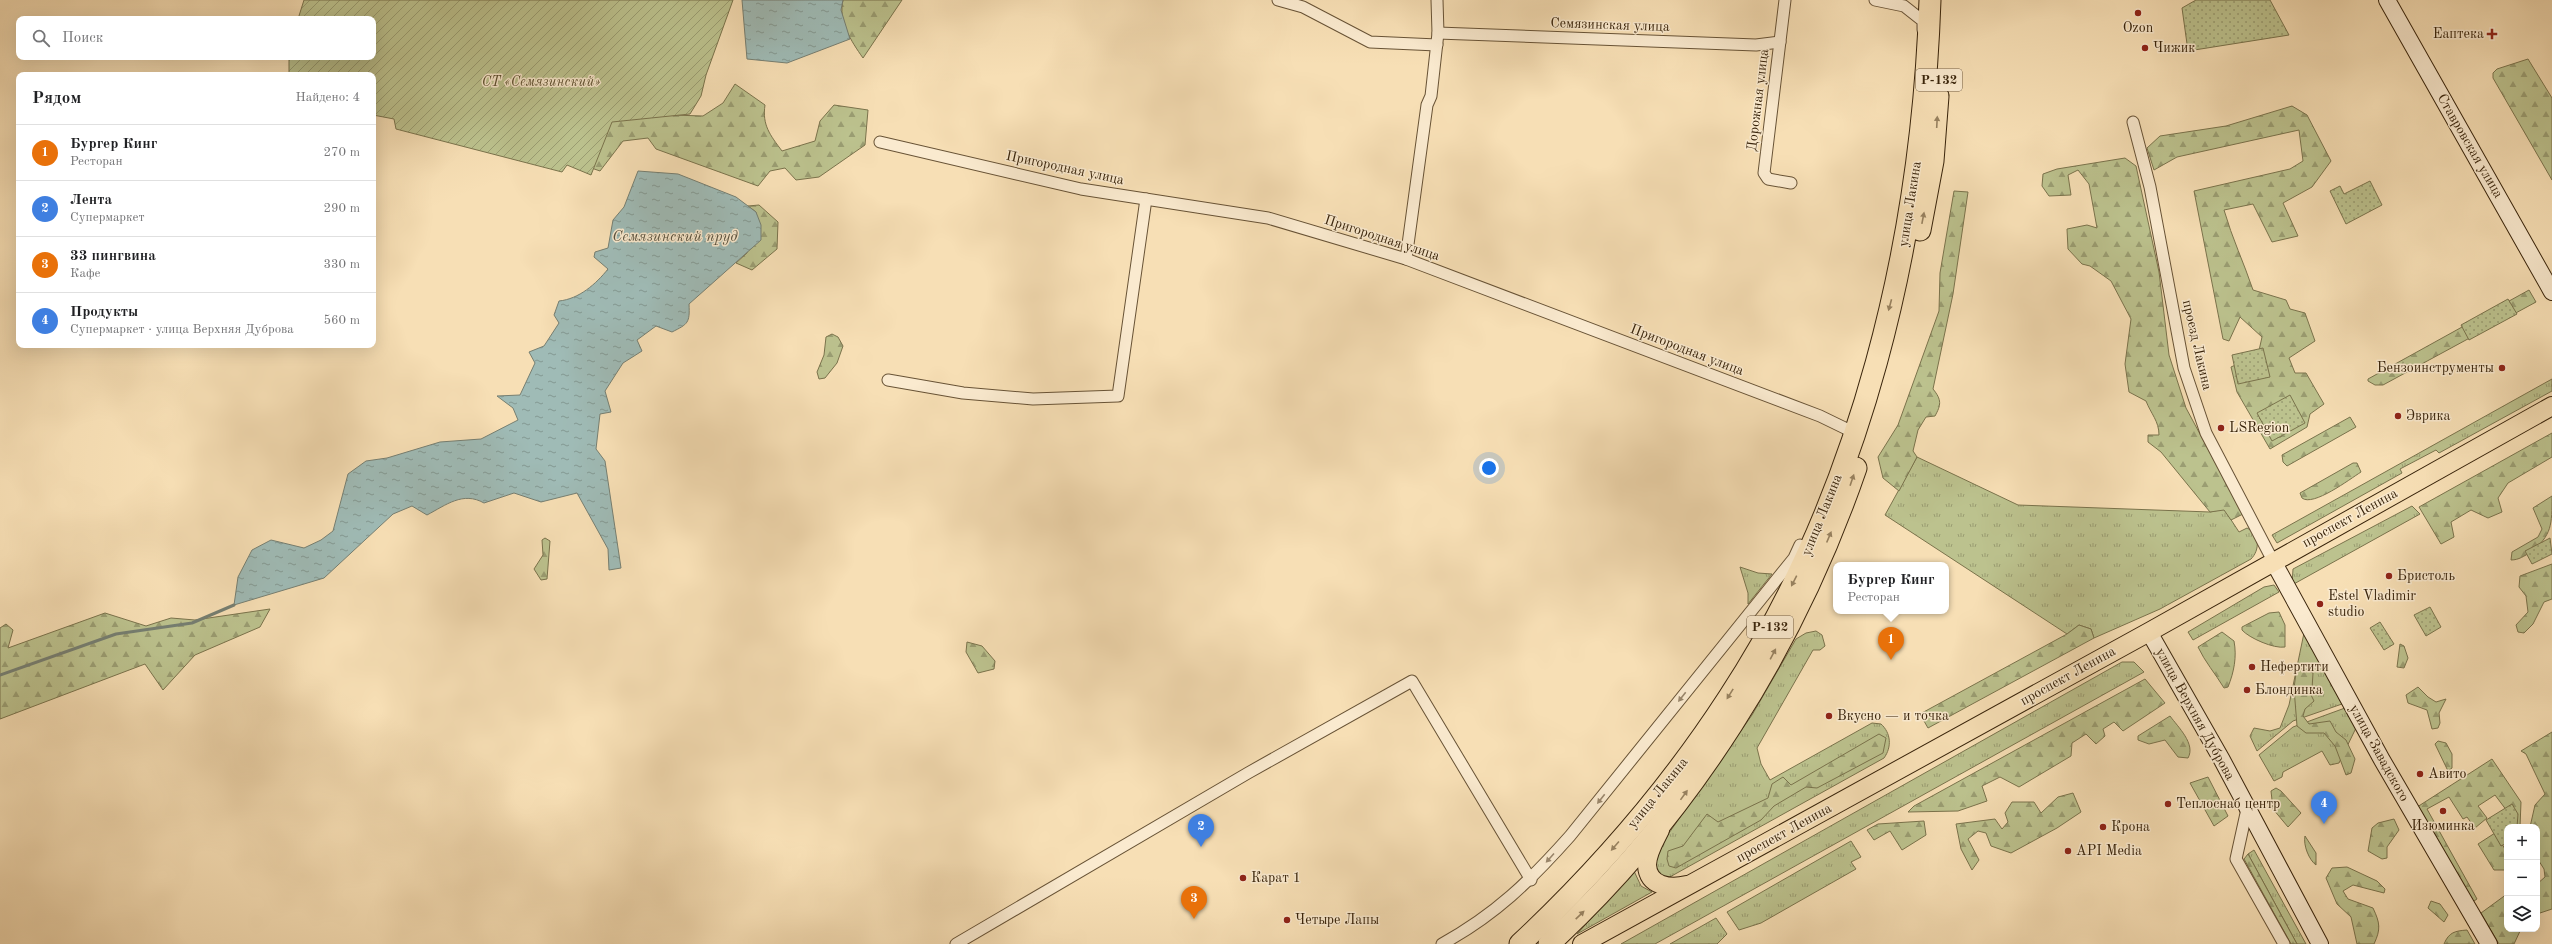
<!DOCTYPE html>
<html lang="ru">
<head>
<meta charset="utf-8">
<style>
  :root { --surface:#fff; --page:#f2f2f2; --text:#202124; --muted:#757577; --line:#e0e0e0; --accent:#111827 }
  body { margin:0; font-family:"Old Standard TT",serif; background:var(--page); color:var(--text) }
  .controls { position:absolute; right:12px; bottom:12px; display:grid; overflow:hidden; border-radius:8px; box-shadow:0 4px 16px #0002 }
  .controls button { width:36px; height:36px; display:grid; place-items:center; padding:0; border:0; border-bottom:1px solid var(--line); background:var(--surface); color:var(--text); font:20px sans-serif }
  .you { position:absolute; left:1489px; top:468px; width:14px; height:14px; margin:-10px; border:3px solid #fff; border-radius:50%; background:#1a73e8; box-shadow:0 0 0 6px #1a73e833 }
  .badge { display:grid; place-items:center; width:26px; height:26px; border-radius:50%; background:var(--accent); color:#fff; font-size:13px; font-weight:700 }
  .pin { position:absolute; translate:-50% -33px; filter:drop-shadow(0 1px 2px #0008) }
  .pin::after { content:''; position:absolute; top:21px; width:14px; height:12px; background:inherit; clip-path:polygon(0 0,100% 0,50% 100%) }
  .popup { position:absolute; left:1833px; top:562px; width:116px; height:52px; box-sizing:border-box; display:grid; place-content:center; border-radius:8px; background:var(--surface); filter:drop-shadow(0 1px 3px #0005); font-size:13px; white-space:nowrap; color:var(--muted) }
  .popup b { font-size:15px; color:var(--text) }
  .popup::after { content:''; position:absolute; left:50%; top:100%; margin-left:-8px; border:8px solid transparent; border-top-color:var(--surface) }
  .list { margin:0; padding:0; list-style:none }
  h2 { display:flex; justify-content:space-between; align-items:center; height:52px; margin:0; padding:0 16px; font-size:17px }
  h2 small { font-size:13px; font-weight:400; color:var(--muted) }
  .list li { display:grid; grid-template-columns:26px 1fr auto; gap:12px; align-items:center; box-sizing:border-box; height:56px; padding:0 16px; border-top:1px solid var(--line) }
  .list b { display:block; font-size:15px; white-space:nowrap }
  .list p { margin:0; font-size:13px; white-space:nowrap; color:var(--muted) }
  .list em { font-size:13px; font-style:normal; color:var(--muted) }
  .icon { flex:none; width:22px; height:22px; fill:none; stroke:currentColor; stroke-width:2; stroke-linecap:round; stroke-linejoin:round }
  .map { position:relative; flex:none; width:2552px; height:944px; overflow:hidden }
  .search { position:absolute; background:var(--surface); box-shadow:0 4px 16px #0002; left:16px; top:16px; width:360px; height:44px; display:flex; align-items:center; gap:10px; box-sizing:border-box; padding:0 14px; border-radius:8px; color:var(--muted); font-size:15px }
  .panel { position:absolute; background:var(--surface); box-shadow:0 4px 16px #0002; left:16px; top:72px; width:360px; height:276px; border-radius:8px }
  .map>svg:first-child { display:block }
  .grass { fill:url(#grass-tufts); stroke:#7a734c }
  .forest { fill:url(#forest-firs); stroke:#7a734c; fill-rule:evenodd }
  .park { fill:url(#park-dots); stroke:#7a734c }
  .garden { fill:url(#garden-furrows); stroke:#7a734c }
  .water { fill:url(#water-ripples); stroke:#767f72 }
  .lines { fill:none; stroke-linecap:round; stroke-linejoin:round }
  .stream { stroke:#767f72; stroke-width:3 }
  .street-casing { stroke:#685336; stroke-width:13 }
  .secondary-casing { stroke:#39240b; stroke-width:18 }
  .primary-casing { stroke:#39240b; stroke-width:20 }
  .highway-casing { stroke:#39240b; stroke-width:23 }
  .street { stroke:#faeacf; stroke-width:11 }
  .secondary { stroke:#faeacf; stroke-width:16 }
  .primary { stroke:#f7dfb5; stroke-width:18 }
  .highway { stroke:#f7dfb5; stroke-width:21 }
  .oneway { fill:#988260 }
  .oneway2 { fill:#9a876d }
  .poi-dot { fill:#8f2418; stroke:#faeacf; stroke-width:1.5 }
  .labels { text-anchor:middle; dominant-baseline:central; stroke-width:3; stroke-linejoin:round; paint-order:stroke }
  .shield { fill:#faeacf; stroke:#735f46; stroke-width:1 }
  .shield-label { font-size:13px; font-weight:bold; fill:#39240b }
  .street-label { font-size:14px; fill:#39240b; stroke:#faeacf }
  .poi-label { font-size:14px; fill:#39240b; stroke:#faeacf; text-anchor:start }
  .park-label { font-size:14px; font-style:italic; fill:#5a4c2c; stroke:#faeacf }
  .water-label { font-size:15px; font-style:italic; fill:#58513e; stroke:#faeacf }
</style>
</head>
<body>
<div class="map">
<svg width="2552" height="944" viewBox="0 0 2552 944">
  <defs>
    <pattern id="grass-tufts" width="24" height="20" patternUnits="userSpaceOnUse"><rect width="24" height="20" fill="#bcc28e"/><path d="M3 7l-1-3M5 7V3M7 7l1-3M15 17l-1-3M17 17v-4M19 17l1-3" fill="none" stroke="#9a9d72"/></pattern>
    <pattern id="forest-firs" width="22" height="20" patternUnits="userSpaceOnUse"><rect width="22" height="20" fill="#bcc28e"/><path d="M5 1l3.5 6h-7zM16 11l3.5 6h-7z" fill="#9a9d72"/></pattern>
    <pattern id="park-dots" width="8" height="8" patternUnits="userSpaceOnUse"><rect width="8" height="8" fill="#bcc28e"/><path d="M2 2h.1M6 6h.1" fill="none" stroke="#9a9d72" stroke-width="1.8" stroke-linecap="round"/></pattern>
    <pattern id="garden-furrows" width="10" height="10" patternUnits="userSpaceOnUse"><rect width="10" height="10" fill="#bcc28e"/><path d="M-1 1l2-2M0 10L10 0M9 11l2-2" fill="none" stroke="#9a9d72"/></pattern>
    <pattern id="water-ripples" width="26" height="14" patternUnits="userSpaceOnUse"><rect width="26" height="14" fill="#9fbbb6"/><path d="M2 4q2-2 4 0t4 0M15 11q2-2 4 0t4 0" fill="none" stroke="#839892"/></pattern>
  </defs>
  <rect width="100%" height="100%" fill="#f7dfb5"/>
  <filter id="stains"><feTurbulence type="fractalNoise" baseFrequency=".005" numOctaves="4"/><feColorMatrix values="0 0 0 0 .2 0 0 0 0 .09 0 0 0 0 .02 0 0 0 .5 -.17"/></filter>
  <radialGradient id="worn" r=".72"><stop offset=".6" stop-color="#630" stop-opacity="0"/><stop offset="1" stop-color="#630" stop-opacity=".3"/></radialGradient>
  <g class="grass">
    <polygon points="2552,379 2552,391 2439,453 2436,450 2400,469 2402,473 2277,543 2272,535"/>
    <path d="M1917 457 2018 505 2210 512 2224 509 2239 532 2247 528C2260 534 2260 550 2251 559L2160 609 2094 638 2091 629 2079 625 2067 634 1885 515Z"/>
    <polygon points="2412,506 2420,514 2292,585 2293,569"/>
    <polygon points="1740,567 1758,573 1772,574 1748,604 1748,593"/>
    <polygon points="2274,585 2279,592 2193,640 2188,632 2264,587"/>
    <path d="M1816 631 1822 635 1825 646 1820 650H1813L1757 748 1761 764 1770 780 1872 723 1881 724C1891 733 1892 747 1884 758L1668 878 1657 876 1655 855 1662 843 1752 715 1796 639 1806 633Z"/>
    <polygon points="2304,633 2342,704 2293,721 2257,751 2250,736 2254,728 2270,731 2280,728 2289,705"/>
    <polygon points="2122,662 2134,662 2144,672 1655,944 1621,944"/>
    <polygon points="2345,708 2356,728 2339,763 2330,765 2322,751 2283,772 2282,777 2274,781 2259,755 2293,727"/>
    <polygon points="1851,841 1861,857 1851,862 1856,869 1761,923 1739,930 1727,912"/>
    <polygon points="2254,850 2306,944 2297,944 2248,854"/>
    <polygon points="1634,871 1641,886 1652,892 1577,934"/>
    <polygon points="1716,918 1727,934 1717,944 1670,944"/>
  </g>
  <g class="forest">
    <path d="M843 0H902L863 58C851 41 838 21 843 0Z"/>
    <polygon points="2528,59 2552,98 2552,180 2493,78 2493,73 2497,69"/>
    <path d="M735 84 765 105C762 125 770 135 782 151L815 141 820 121 834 105 868 110 865 145 819 177 796 180 785 168 770 171 758 186 656 149 648 138 623 141 600 171 580 164 610 113 703 116 723 103Z"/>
    <path d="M2292 106 2307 115 2331 161 2312 187 2283 203 2298 236 2272 242 2253 204 2224 210C2232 238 2244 263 2253 290L2286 300 2290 309 2305 313 2315 341 2289 358 2295 373H2306L2324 404 2310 414 2307 427 2270 449 2237 392 2231 367 2258 355 2262 337 2240 317 2229 341 2223 339 2194 191 2290 169 2303 161 2299 130 2177 157 2154 170 2147 148 2160 136 2226 126ZM2276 415 2286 424 2281 437H2277L2270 426 2259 418Z"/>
    <path d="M2125 158 2136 166 2159 272 2169 355 2186 408 2243 514 2231 520 2224 510 2210 512 2161 452 2148 442V435H2159C2159 421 2151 414 2146 401L2129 392 2125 364 2131 319 2111 281 2090 266 2082 264 2068 249 2067 229 2087 225 2097 228 2089 184 2078 170 2068 175 2071 195 2049 196 2042 186 2043 174 2057 169Z"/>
    <path d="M1954 191 1968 192 1953 294 1933 389C1942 400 1941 405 1935 416L1926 417 1918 430 1913 451 1917 457 1899 491 1883 478 1878 457 1898 425 1939 311 1940 273Z"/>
    <polygon points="759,205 778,222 777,249 752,270 736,263 747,253 756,212 748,206"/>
    <polygon points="2529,290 2536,302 2383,385 2375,385 2368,381 2368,379"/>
    <polygon points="832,334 838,337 843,346 837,363 825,378 819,379 817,372 824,355 826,337"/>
    <polygon points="2350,417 2356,427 2287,466 2283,462 2282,455"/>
    <polygon points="2552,433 2552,457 2508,483 2498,498 2502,512 2488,518 2471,510 2451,522 2454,537 2441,544 2419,507"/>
    <path d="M2353 463H2357L2361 472C2350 479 2313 507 2302 498L2300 493Z"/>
    <path d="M2552 496C2552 525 2552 535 2531 552 2524 556 2519 560 2511 560L2512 552 2538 537 2542 529 2533 508Z"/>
    <polygon points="545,538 550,541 547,579 541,580 534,569 543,555 542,540"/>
    <polygon points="2552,564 2552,599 2544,602 2533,624 2524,633 2518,632 2516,625 2528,612 2526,596 2519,587 2520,576"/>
    <polygon points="270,609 260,627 195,655 163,690 145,664 0,719 0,628 6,624 13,630 8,648 105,613 146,626 171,618 195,620"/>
    <path d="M2279 612 2285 625V647C2274 649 2249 638 2242 630V627L2269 613Z"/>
    <polygon points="2079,625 2091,629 2094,638 1928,728 1920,714 2067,634"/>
    <path d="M2222 632 2234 641C2237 657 2234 672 2228 687L2224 688C2215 673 2205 662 2198 647Z"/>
    <polygon points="967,642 982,646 995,661 994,669 978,673 966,652"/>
    <polygon points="2400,644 2404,646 2408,658 2404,668 2397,667"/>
    <polygon points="2297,666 2313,673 2312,689 2309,691 2314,701 2305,709 2303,716 2309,724 2330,721 2336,732 2346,740 2355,759 2351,773 2346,775 2335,746 2324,733 2306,733 2297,726 2294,688"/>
    <polygon points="2145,679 2165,703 2123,731 2114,722 2103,729 2105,736 2096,744 2086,734 2072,743 2071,756 2019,787 2000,777 1982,786 1987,801 1958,811 1908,812 1914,806"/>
    <polygon points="2418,687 2428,697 2436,702 2446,699 2439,713 2440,723 2438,728 2432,729 2427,710 2408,703 2406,695"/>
    <path d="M2170 716C2178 727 2196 744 2188 758L2178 757 2165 740 2149 744 2138 740V736Z"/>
    <polygon points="2552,732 2552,909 2537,914 2537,884 2545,877 2544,869 2537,858 2537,827 2530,827 2535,805 2545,794 2526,754 2521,751"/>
    <polygon points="1879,734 1886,738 1883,753 1817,788 1806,787 1774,806 1761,820 1676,868 1669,866 1667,859 1668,851 1683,846 1707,814 1718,822 1768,798 1772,784 1783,777 1791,785"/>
    <polygon points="2438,741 2446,743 2452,754 2452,768 2448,771 2435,744"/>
    <polygon points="2492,759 2521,802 2520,827 2510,827 2507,811 2495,795 2478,806 2487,818 2475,828 2467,817 2463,819 2449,797 2427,809 2477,899 2468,905 2414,809"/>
    <polygon points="2208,777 2228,816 2214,826 2190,783"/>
    <polygon points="2276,788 2281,791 2301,813 2288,827 2273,809 2271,791"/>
    <polygon points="2073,793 2081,812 2057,828 2011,853 1991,846 1986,833 1978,831 1968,839 1979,860 1972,870 1961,849 1956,824 1995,819 2002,829 2008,822 2005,813 2012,802 2034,802 2041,813 2058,797"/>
    <polygon points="2394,819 2399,830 2387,847 2387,858 2382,859 2368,851 2372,828 2378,823"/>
    <polygon points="1924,821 1926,835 1902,850 1890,831 1874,840 1867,830 1878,824"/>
    <polygon points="2495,833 2505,849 2507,848 2507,870 2494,870 2478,844"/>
    <path d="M2305 836 2316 853V865C2309 860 2303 845 2305 836Z"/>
    <polygon points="2248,854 2297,944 2291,944 2244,859"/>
    <path d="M2347 867 2377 881 2385 889 2384 893 2353 885 2343 891 2348 899 2373 908C2380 923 2381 929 2374 944H2357L2351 917 2337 904 2326 878 2332 868Z"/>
    <polygon points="2507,894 2507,929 2521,929 2514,944 2499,944 2481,913"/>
    <polygon points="2431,901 2440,904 2448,915 2444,922 2428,908"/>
    <path d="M2467 930 2475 944H2444C2449 932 2455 931 2467 930Z"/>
  </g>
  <g class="park">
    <polygon points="2196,0 2270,0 2289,35 2188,51 2182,8"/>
    <polygon points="2370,181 2382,205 2346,224 2330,191 2340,186 2344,194"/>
    <polygon points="2508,299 2517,314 2469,340 2461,325"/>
    <polygon points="2263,348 2270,377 2238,384 2232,355"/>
    <polygon points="2290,395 2305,423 2272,441 2257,413"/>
    <polygon points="2550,538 2552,554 2532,564 2525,551"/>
    <polygon points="2430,607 2441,627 2426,636 2414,615"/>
    <polygon points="2380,622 2394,644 2384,650 2370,628"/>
    <polygon points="2512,804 2518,814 2517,827 2507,827 2507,843 2501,846 2486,820"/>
  </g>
  <polygon class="garden" points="304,0 733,0 706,75 701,96 690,114 612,122 591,175 567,165 562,172 396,129 394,119 373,115 373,75 289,75 289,57 373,57 373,19 298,19"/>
  <g class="water">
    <polygon points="742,0 843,0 841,10 850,39 787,63 747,59"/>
    <path d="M638 171 678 174 736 197 756 212 761 225V240L689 304C690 323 688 324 672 332L656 326 637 340 642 351 623 363 605 391 611 412 600 414 596 449 605 461 621 568 609 570 608 549 577 493 541 502 514 493 484 503C463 491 446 505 427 515L412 506 393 514 324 578 234 605 238 577 252 550 271 540 304 548 321 540 333 531 348 474 366 461 387 458 440 442 481 439 518 420 513 408 497 396 520 395 535 363 529 352 544 346 559 323 554 315 559 301C579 299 596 284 608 269L594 257 595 252 608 248 613 220 624 207Z"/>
  </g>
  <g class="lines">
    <polyline class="stream" points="0,675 116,634 192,623 234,605"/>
    <g class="street-casing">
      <g id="street">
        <polyline points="1278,0 1303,7 1370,42 1437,45"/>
        <polyline points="1785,0 1764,173 1768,179 1791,183"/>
        <polyline points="1875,0 1904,6 1923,21 1923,30"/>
        <polyline points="1438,33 1756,45 1780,42"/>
        <polyline points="2133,122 2150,187 2184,368 2206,433 2273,561"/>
        <polyline points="880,142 1081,189 1268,218 1406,259 1820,416 1855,433"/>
        <polyline points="1406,259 1427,105 1431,96 1438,33 1437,0"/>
        <polyline points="888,380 963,393 1033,399 1118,396 1146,199"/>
        <polyline points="2247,809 2236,859 2284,944"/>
        <polyline points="956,944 1248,773 1412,681 1531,880"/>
        <path d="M1442 944C1495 915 1530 881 1570 836L1794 558 1800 545"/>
      </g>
    </g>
    <g class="secondary-casing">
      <g id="secondary">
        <polyline points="2387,0 2552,292"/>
        <polyline points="2273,561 2382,760 2489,944"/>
        <polyline points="2149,632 2222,760 2320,944"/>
      </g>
    </g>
    <g class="primary-casing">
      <g id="primary">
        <path d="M1660 830C1655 840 1647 853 1647 865 1648 887 1671 889 1687 885"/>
        <polyline points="1582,944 2149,632 2552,406"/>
      </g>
    </g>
    <g class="highway-casing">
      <g id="highway">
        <polyline points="1920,230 1933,161 1938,96"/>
        <path d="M1520 944C1599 870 1670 788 1729 697 1862 494 1922 240 1930 0"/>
        <path d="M1549 944C1689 815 1794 648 1856 468"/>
      </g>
    </g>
    <use href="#street" class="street"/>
    <use href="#secondary" class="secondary"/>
    <use href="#primary" class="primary"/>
    <use href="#highway" class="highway"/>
  </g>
  <defs><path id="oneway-solid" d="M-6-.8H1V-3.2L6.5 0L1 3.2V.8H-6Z"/></defs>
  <g class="oneway">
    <use href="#oneway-solid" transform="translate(1937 122) rotate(-87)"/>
    <use href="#oneway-solid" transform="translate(1923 218) rotate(-79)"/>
    <use href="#oneway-solid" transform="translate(1890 305) rotate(105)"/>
    <use href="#oneway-solid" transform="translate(1852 480) rotate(-71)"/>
    <use href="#oneway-solid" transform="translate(1829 537) rotate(-67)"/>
    <use href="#oneway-solid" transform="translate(1794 581) rotate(117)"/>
    <use href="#oneway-solid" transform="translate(1773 654) rotate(-62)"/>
    <use href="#oneway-solid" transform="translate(1730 694) rotate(122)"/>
    <use href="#oneway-solid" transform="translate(1684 795) rotate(-54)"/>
    <use href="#oneway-solid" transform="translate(1615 846) rotate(131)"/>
    <use href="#oneway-solid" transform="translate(1580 915) rotate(-44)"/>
  </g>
  <g class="oneway2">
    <use href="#oneway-solid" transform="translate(1682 697) rotate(128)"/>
    <use href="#oneway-solid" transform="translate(1601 799) rotate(128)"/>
    <use href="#oneway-solid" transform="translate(1550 858) rotate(132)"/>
  </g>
  <g class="poi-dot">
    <circle cx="2138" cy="13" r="4"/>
    <path d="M2490 28h4v4h4v4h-4v4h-4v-4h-4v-4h4z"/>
    <circle cx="2145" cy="48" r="4"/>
    <circle cx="2502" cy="368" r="4"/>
    <circle cx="2398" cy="416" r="4"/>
    <circle cx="2221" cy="428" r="4"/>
    <circle cx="2389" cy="576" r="4"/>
    <circle cx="2320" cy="604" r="4"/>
    <circle cx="2252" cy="667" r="4"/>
    <circle cx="2247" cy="690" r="4"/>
    <circle cx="1829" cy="716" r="4"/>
    <circle cx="2420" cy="774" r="4"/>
    <circle cx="2168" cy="804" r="4"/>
    <circle cx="2443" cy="811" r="4"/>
    <circle cx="2103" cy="827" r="4"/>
    <circle cx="2068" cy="851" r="4"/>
    <circle cx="1243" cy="878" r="4"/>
    <circle cx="1287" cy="920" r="4"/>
  </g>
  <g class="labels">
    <g class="shield">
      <rect x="1916" y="69" width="46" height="22" rx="3"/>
      <rect x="1747" y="616" width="46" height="22" rx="3"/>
    </g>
    <g class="shield-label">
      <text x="1939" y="80">Р-132</text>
      <text x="1770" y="627">Р-132</text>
    </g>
    <g class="street-label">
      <text transform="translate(1610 25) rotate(2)">Семязинская улица</text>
      <text transform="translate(1758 100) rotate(-83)">Дорожная улица</text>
      <text transform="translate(2470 146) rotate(60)">Ставровская улица</text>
      <text transform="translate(1065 168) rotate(12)">Пригородная улица</text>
      <text transform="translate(1910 204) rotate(-81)">улица Лакина</text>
      <text transform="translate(1382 238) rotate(18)">Пригородная улица</text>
      <text transform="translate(2197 345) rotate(77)">проезд Лакина</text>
      <text transform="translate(1687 350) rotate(21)">Пригородная улица</text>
      <text transform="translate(1822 515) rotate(-68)">улица Лакина</text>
      <text transform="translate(2350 518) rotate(-29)">проспект Ленина</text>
      <text transform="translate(2068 676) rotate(-29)">проспект Ленина</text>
      <text transform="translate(2195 714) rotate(61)">улица Верхняя Дуброва</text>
      <text transform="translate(2379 753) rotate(61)">улица Завадского</text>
      <text transform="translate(1658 793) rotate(-51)">улица Лакина</text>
      <text transform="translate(1784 833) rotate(-29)">проспект Ленина</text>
    </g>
    <g class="poi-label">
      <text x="2138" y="28" text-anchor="middle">Ozon</text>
      <text x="2484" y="34" text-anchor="end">Еаптека</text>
      <text x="2153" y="48">Чижик</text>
      <text x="2494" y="368" text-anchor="end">Бензоинструменты</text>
      <text x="2406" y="416">Эврика</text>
      <text x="2229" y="428">LSRegion</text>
      <text x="2397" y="576">Бристоль</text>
      <text x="2328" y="596">Estel Vladimir<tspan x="2328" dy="16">studio</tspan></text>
      <text x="2260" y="667">Нефертити</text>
      <text x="2255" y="690">Блондинка</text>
      <text x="1837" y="716">Вкусно — и точка</text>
      <text x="2428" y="774">Авито</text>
      <text x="2176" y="804">Теплоснаб центр</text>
      <text x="2443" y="826" text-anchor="middle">Изюминка</text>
      <text x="2111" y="827">Крона</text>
      <text x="2076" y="851">API Media</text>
      <text x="1251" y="878">Карат 1</text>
      <text x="1295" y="920">Четыре Лапы</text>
    </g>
    <g class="park-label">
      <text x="541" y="82">СТ «Семязинский»</text>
    </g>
    <g class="water-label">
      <text x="675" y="237">Семязинский пруд</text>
    </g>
  </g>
  <rect width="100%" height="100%" filter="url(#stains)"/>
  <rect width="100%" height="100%" fill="url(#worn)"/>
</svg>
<div class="controls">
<button>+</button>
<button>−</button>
<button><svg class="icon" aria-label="layers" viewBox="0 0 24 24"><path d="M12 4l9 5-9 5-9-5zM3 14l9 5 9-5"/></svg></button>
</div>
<div class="you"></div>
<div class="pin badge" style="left:1891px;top:660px;background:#e8710a">1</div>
<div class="popup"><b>Бургер Кинг</b>Ресторан</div>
<div class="pin badge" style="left:1201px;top:847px;background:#3f7fe0">2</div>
<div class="pin badge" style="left:1194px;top:919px;background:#e8710a">3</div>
<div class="pin badge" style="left:2324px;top:824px;background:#3f7fe0">4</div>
<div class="search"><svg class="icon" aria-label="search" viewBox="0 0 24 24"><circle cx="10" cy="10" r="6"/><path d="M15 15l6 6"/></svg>Поиск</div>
<section class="panel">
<h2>Рядом<small>Найдено: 4</small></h2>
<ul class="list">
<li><span class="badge" style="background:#e8710a">1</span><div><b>Бургер Кинг</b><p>Ресторан</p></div><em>270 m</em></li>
<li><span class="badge" style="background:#3f7fe0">2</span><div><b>Лента</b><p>Супермаркет</p></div><em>290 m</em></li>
<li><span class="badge" style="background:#e8710a">3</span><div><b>33 пингвина</b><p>Кафе</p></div><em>330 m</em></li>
<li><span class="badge" style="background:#3f7fe0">4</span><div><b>Продукты</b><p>Супермаркет · улица Верхняя Дуброва</p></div><em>560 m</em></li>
</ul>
</section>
</div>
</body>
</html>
